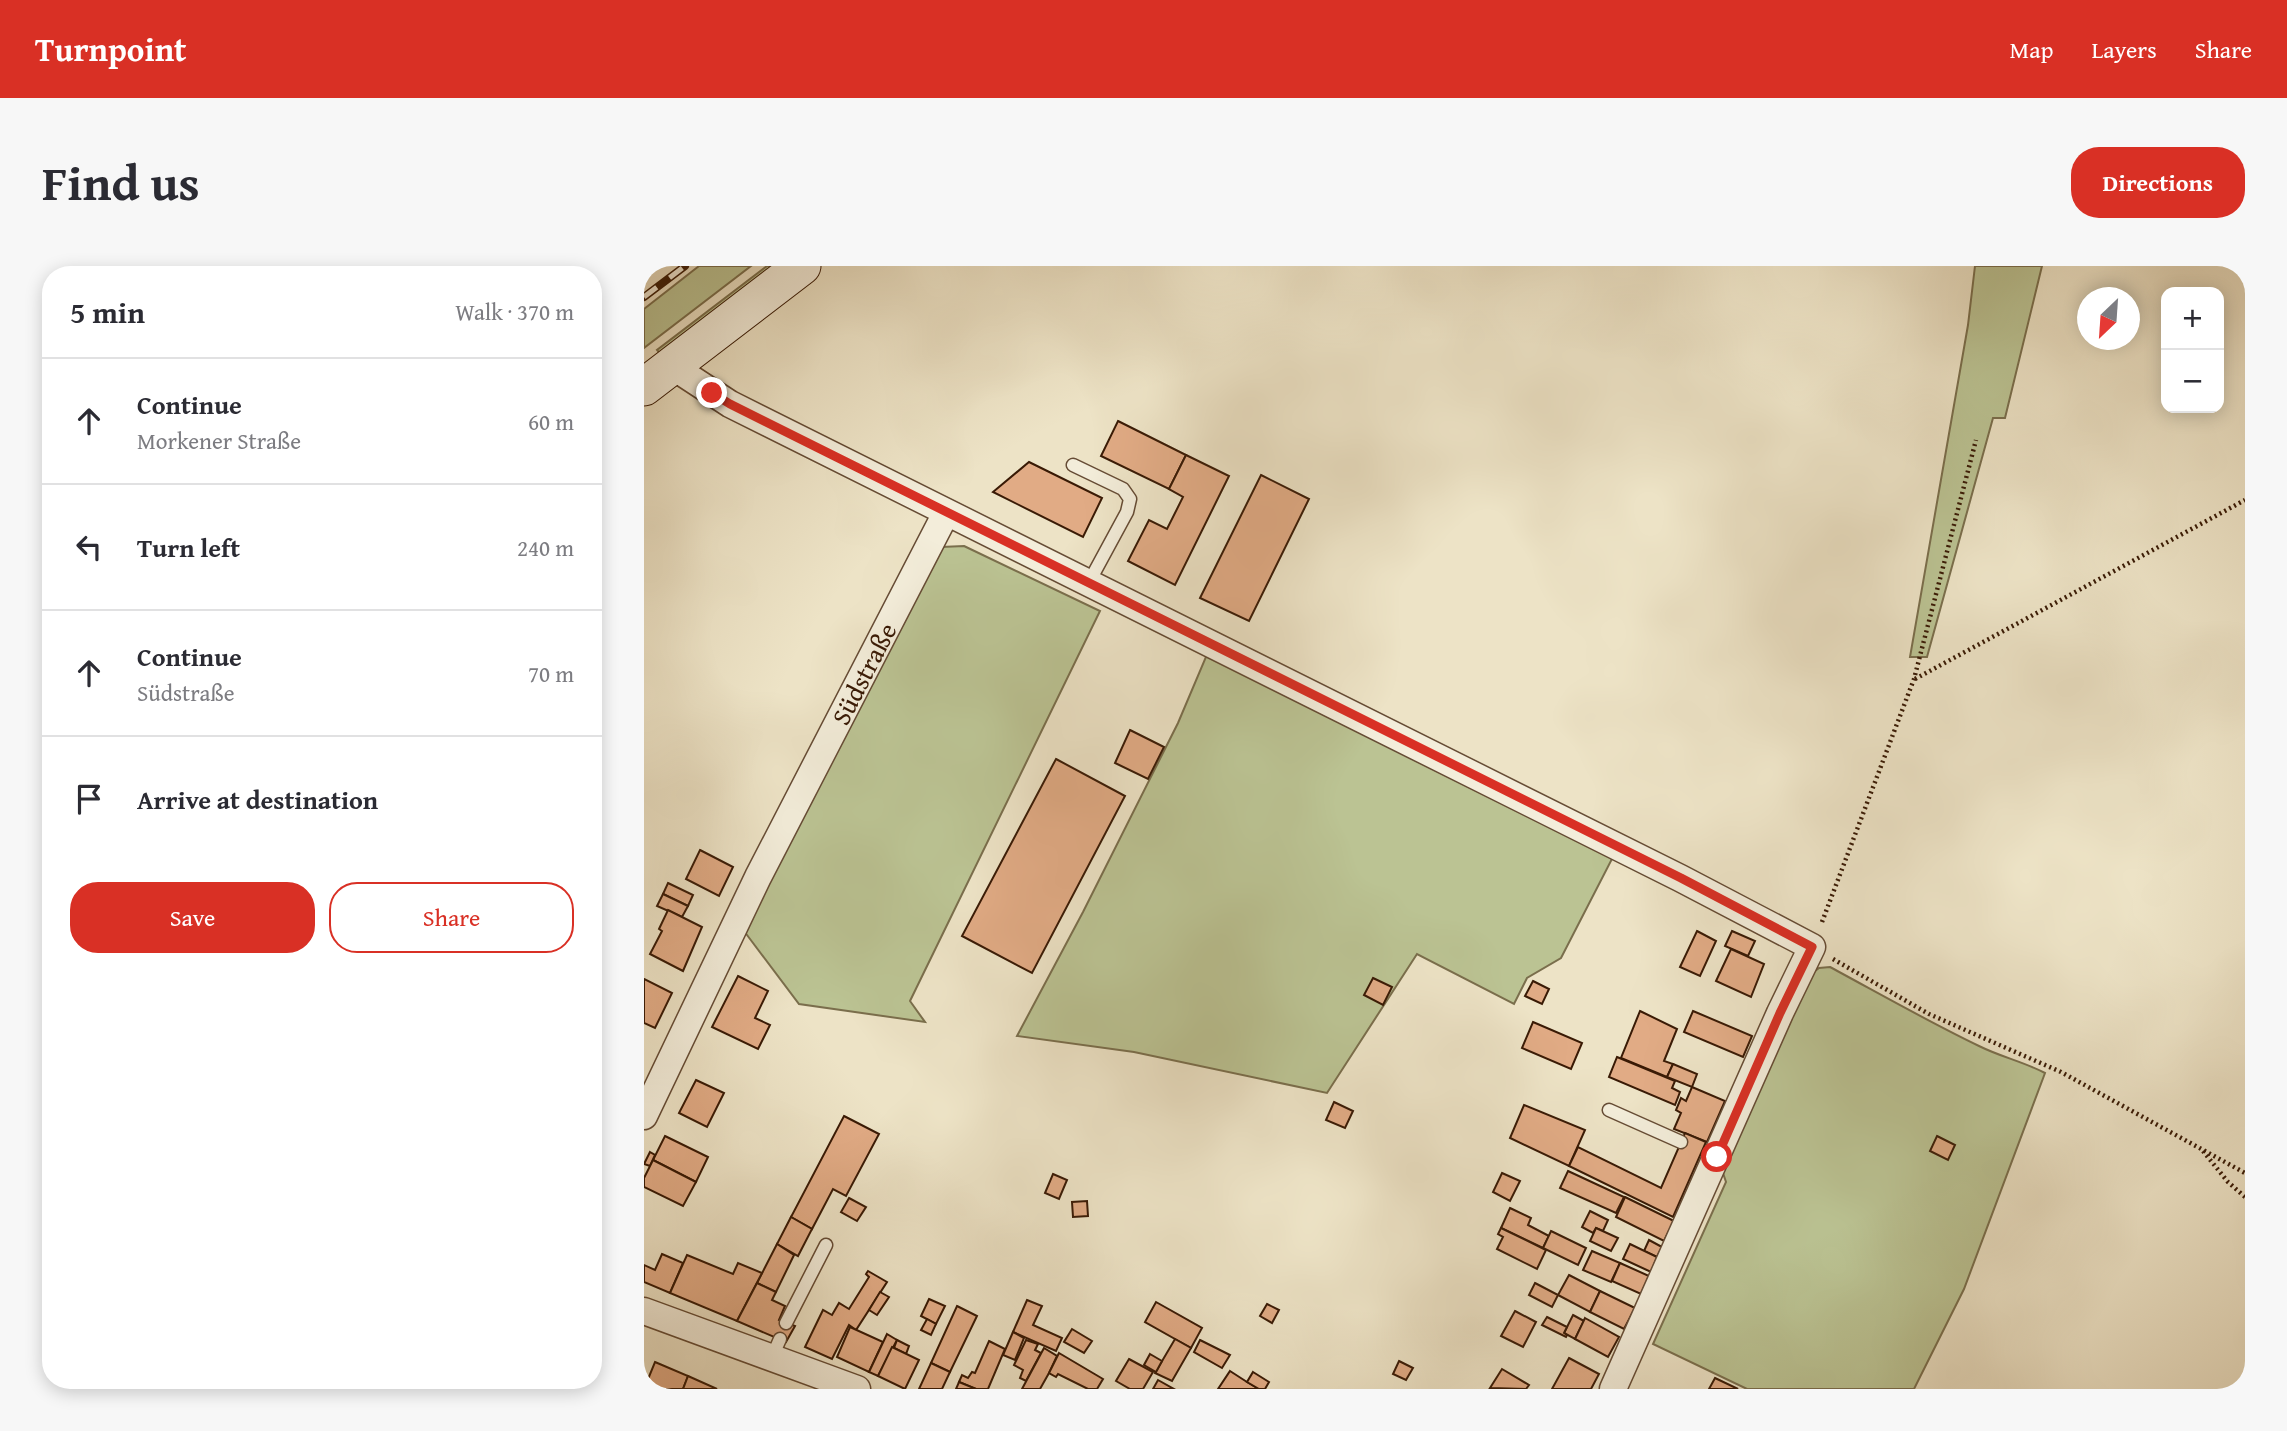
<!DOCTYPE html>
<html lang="en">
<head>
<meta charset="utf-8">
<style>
  :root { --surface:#fff; --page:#f7f7f7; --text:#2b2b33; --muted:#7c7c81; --line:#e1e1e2; --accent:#d93025 }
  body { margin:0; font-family:"Gentium Book Plus",serif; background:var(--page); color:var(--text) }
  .controls { position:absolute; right:21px; top:21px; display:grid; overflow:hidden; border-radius:14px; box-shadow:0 4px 18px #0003 }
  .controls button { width:63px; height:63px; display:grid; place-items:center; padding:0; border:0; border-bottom:2px solid var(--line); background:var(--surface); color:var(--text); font:35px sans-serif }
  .compass { position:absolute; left:1433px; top:21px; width:63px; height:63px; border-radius:50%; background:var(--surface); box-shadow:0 4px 18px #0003; rotate:205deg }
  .stop { position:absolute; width:21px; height:21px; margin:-16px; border:5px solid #d93025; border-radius:50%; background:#fff }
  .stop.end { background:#d93025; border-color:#fff; box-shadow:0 2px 7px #0008 }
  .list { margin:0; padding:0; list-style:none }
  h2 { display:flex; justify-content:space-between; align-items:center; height:91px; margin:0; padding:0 28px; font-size:30px }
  h2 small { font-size:23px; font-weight:400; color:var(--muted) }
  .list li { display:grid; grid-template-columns:46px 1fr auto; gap:21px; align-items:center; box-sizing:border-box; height:126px; padding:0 28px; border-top:2px solid var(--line) }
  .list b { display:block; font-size:26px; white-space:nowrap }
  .list p { margin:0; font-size:23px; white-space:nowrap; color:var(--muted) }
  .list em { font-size:23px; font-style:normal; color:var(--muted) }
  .actions { display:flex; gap:14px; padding:21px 28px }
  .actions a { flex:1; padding:16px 0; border:2px solid var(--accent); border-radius:28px; text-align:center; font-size:24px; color:var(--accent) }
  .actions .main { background:var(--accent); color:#fff }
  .icon { flex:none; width:38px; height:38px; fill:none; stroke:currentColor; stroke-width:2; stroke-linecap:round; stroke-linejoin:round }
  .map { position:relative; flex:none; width:1601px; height:1123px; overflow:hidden; border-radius:28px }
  header { display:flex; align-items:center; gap:42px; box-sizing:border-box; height:98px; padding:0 35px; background:var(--accent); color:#fff }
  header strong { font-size:33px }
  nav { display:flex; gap:38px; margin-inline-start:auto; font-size:24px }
  .intro { display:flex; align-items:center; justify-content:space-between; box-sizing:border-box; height:168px; padding:0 42px }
  h1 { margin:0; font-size:49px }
  .button { padding:18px 32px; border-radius:28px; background:var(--accent); color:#fff; font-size:24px; font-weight:700 }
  main { display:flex; gap:42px; padding:0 42px }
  aside { flex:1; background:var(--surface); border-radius:28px; box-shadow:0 4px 18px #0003 }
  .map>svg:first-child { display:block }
  .green { fill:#bbc393; stroke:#7a6e4c; stroke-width:2 }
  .building { fill:#e1ab85; stroke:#391a05; stroke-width:2 }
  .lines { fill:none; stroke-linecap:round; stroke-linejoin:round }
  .lane-casing { stroke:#664c35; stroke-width:15 }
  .street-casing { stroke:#664c35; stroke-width:29 }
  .secondary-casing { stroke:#391a05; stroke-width:39 }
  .path { stroke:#391a05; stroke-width:4.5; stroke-dasharray:2 3.5; stroke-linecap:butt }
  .lane { stroke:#f3edda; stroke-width:12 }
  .street { stroke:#f3edda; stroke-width:26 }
  .secondary { stroke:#f3edda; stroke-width:37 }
  .rail-casing { stroke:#391a05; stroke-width:8 }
  .rail { stroke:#f3edda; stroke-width:5; stroke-dasharray:16; stroke-linecap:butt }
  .route { stroke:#d93025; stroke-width:9 }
  .labels { text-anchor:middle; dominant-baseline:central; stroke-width:5; stroke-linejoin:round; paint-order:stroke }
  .street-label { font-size:26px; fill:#391a05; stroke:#f3edda }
</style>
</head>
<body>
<header>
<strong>Turnpoint</strong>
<nav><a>Map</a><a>Layers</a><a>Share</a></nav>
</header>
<div class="intro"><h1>Find us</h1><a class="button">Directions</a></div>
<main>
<aside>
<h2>5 min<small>Walk · 370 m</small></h2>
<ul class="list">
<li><svg class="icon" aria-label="ahead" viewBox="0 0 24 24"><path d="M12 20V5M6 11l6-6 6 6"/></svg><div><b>Continue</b><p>Morkener Straße</p></div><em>60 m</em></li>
<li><svg class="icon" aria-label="left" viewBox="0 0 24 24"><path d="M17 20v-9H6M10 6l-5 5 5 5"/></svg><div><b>Turn left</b></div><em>240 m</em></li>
<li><svg class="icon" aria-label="ahead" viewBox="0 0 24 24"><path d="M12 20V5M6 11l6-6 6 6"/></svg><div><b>Continue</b><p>Südstraße</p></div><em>70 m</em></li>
<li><svg class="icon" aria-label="arrive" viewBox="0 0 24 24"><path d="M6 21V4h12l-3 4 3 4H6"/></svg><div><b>Arrive at destination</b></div></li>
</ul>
<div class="actions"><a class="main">Save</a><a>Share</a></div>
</aside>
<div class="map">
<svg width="1601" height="1123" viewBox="0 0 1601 1123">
  <rect width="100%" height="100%" fill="#ede3c6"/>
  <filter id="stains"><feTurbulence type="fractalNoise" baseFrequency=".00286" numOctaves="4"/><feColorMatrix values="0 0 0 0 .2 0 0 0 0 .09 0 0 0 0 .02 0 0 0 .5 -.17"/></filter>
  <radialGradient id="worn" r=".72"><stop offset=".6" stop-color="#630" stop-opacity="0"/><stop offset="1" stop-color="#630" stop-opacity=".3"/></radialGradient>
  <g class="green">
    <polygon points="55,0 107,0 0,82 0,43"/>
    <polygon points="123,0 135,0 19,91 13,84"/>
    <polygon points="1331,0 1398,0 1361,152 1349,152 1283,391 1266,391 1324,59"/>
    <polygon points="320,280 456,345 266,735 281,756 155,738 100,665 297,281"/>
    <polygon points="564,386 970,589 917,692 883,712 870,738 773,688 683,827 490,786 373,770 439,646 534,457"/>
    <path d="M1186 701C1236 728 1285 756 1335 780 1357 791 1380 796 1401 807L1320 1023 1270 1123H1103L1009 1078 1082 916 1079 907 1162 712 1175 702Z"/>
  </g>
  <g class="building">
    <polygon points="474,155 542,189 525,223 457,190"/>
    <polygon points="542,189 585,210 531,319 484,295 505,254 523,263 539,231 525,223"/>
    <polygon points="385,196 458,232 439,271 349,226"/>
    <polygon points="617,209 665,233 605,355 556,332"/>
    <polygon points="486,464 520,481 504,513 471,497"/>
    <polygon points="412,493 481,530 388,707 318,670"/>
    <polygon points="56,584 89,601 75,630 42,613"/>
    <polygon points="24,617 49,629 44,640 19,628"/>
    <polygon points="19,628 44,640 38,651 13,640"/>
    <polygon points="24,644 58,661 39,705 6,688 18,665 15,663"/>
    <polygon points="1053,665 1072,675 1056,710 1036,701"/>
    <polygon points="1088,665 1111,675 1104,690 1081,680"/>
    <polygon points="1087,683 1120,698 1107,731 1072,715"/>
    <polygon points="94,710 124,725 111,752 126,759 114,783 68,761"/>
    <polygon points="729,712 748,721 739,739 720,729"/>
    <polygon points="0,713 28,727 11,762 0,757"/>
    <polygon points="889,715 905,723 898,738 881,730"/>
    <polygon points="996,745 1033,763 1020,795 1029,798 1023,811 977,792"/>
    <polygon points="1049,745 1108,770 1099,791 1040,766"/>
    <polygon points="889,756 938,777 927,803 878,782"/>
    <polygon points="973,791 1031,815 1028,822 1036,826 1031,839 965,811"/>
    <polygon points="1029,798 1053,808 1048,821 1023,811"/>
    <polygon points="52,814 80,827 63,861 35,847"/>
    <polygon points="1048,821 1081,835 1063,876 1030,863 1037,847 1032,844 1037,832 1042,835"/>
    <polygon points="690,836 709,845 701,862 682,854"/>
    <polygon points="880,839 941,864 925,900 866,872"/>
    <polygon points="200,850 235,868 202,930 189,923 168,963 147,951"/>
    <polygon points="1041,867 1062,876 1029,951 925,900 934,881 1017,922"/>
    <polygon points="21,870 64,891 52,916 9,894"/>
    <polygon points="1293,870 1311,879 1304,894 1286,885"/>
    <polygon points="6,886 11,889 6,900 0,898"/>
    <polygon points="9,894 52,916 39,940 0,921 0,912"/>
    <polygon points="924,905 980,931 972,947 916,922"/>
    <polygon points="858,907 876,915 866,935 849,926"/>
    <polygon points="409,908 423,914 415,933 401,927"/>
    <polygon points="981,931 1030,955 1020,975 972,951"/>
    <polygon points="205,932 222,941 213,955 197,946"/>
    <polygon points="443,935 444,950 429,951 428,936"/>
    <polygon points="866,942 887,952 884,959 905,970 899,982 857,962"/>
    <polygon points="946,945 964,954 959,965 952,962 949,967 938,961"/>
    <polygon points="147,951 168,963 154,990 133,978"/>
    <polygon points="857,962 902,984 893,1003 853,983 859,971 854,968"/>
    <polygon points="952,962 974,972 967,985 946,975"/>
    <polygon points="907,965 942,982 934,999 899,982"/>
    <polygon points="1005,974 1018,981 1013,991 1000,985"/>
    <polygon points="133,978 150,989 132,1026 113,1017"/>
    <polygon points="986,978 1013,991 1007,1006 979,993"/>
    <polygon points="948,985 976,997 967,1016 939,1004"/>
    <polygon points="18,988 39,997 26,1027 0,1016 0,999 11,1004"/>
    <polygon points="43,989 89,1008 94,997 118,1007 93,1055 26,1027"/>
    <polygon points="976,997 1005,1010 997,1028 968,1015"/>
    <polygon points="224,1005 243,1016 212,1064 205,1059 188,1093 161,1081 179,1044 188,1049 195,1037 205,1043 225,1011 222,1008"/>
    <polygon points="925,1009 956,1025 946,1046 914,1029"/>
    <polygon points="113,1017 132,1026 128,1034 141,1040 135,1054 151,1060 142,1076 93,1055"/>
    <polygon points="891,1017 914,1029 908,1041 885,1029"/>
    <polygon points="956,1025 991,1042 980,1063 946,1046"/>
    <polygon points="236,1026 245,1031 233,1049 225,1044"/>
    <polygon points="285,1033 301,1040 292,1058 277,1050"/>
    <polygon points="383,1034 398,1040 389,1059 418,1072 412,1085 369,1066"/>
    <polygon points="512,1036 558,1062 547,1082 501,1056"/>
    <polygon points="623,1038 635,1044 628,1057 616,1050"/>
    <polygon points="313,1040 333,1050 306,1106 287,1097"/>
    <polygon points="871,1045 892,1056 879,1081 857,1070"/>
    <polygon points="929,1049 940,1055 931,1073 920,1067"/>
    <polygon points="903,1051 923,1061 920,1067 923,1069 922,1071 898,1059"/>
    <polygon points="941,1052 975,1071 964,1091 931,1073"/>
    <polygon points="283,1053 292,1058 287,1069 277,1064"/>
    <polygon points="206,1061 239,1076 225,1106 193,1091"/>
    <polygon points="428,1063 448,1075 440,1087 420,1076"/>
    <polygon points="369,1066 380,1072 371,1094 359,1089"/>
    <polygon points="243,1068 253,1074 234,1110 225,1106"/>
    <polygon points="531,1073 547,1082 528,1115 511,1107"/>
    <polygon points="253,1074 265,1080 262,1088 250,1082"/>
    <polygon points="382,1074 394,1078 391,1084 397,1087 382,1115 376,1112 379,1104 370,1099"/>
    <polygon points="556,1074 586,1089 578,1102 550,1086"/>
    <polygon points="345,1075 361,1083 344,1123 332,1123 315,1116 318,1109 324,1112 328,1106 331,1107"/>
    <polygon points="248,1081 275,1094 261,1123 234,1110"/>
    <polygon points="400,1082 413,1090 405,1107 396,1123 378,1123"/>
    <polygon points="415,1087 459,1113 453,1123 444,1123 414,1108 412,1111 405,1107"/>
    <polygon points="506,1088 518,1095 512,1106 500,1099"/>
    <polygon points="925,1092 955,1108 947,1123 908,1123"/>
    <polygon points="485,1093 509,1106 499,1123 486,1123 472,1115"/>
    <polygon points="755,1095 769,1102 762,1114 749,1108"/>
    <polygon points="11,1096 44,1110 39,1123 0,1123"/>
    <polygon points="287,1097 306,1106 298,1123 275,1123"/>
    <polygon points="858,1103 885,1119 882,1123 846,1122"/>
    <polygon points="586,1105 603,1116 615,1123 574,1123"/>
    <polygon points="609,1106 625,1116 621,1123 615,1123 603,1116"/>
    <polygon points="44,1110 73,1123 39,1123"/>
    <polygon points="1071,1112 1094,1123 1065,1123"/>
    <polygon points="514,1114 530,1123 509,1123"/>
    <polygon points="315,1116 332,1123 312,1123"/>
  </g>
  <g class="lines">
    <g class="lane-casing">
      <g id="lane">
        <polyline points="429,199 479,223 486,233 483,246 444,318"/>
        <polyline points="965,844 1037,876"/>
        <polyline points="142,1057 182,979"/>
        <polyline points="128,1091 136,1073"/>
      </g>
    </g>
    <g class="street-casing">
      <g id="street">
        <polyline points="28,100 86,138 1036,612 1168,681 1136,747 969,1123"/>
        <path id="s1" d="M0 850 114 611 302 247"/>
        <polyline points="0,1045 213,1123"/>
      </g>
    </g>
    <g class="secondary-casing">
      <polyline id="secondary" points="0,121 158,0"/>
    </g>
    <g class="path">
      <polyline points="1271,413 1601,234"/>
      <polyline points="1178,656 1270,413 1332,174"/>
      <polyline points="1189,693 1285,748 1417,806 1601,907"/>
      <polyline points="1559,885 1584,916 1601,931"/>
    </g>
    <use href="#lane" class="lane"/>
    <use href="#street" class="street"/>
    <use href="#secondary" class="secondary"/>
    <g class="rail-casing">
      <polyline id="rail" points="0,31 41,0"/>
    </g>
    <use href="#rail" class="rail"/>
  </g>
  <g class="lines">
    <polyline class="route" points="68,127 86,138 1037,612 1168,681 1136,747 1073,891"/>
  </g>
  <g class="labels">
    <g class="street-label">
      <text stroke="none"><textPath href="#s1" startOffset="494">Südstraße</textPath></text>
    </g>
  </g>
  <rect width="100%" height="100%" filter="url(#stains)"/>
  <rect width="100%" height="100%" fill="url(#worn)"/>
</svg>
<div class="controls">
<button>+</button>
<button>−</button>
</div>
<svg class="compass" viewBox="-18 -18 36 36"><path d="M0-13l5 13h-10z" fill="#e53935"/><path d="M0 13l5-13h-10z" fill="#7c7c81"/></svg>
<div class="stop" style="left:1073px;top:891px"></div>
<div class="stop end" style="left:68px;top:127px"></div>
</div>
</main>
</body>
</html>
